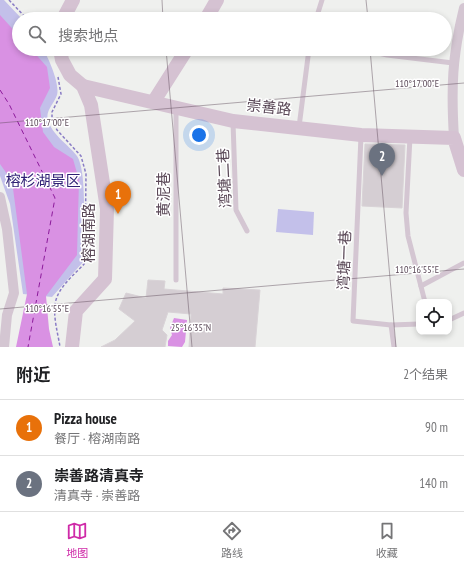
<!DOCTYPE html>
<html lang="zh">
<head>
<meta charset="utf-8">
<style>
  :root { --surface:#fff; --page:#f2f2f2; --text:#202124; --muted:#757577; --line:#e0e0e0; --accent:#cf2aa8 }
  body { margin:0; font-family:"PT Sans Narrow","Noto Sans SC",sans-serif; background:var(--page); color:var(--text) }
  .controls { position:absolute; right:12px; bottom:12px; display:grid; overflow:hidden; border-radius:8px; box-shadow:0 2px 6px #0003 }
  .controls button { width:36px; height:36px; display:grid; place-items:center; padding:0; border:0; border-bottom:1px solid var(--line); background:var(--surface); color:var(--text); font:20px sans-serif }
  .you { position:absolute; left:199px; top:135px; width:14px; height:14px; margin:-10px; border:3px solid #fff; border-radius:50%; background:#1a73e8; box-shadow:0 0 0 6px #1a73e833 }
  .badge { display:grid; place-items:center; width:26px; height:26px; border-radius:50%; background:var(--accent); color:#fff; font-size:13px; font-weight:700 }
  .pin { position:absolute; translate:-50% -33px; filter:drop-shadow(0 1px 2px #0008) }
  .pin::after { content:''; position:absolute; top:21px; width:14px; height:12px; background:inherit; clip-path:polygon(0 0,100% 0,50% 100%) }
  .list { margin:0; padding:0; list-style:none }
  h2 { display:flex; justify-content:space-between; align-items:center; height:52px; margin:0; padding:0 16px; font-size:17px }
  h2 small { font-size:13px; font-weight:400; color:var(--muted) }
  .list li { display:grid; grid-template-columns:26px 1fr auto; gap:12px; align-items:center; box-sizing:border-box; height:56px; padding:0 16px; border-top:1px solid var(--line) }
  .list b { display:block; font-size:15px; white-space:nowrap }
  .list p { margin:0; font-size:13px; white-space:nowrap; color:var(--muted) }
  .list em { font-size:13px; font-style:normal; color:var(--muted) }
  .icon { flex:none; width:22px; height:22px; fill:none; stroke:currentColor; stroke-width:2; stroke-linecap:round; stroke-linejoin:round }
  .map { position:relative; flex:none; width:464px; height:347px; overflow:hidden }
  .search { position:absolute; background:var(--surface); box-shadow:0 2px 6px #0003; left:12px; right:12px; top:12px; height:44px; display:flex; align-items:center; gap:10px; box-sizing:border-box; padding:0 14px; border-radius:22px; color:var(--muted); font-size:15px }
  .sheet { height:164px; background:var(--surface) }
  nav { display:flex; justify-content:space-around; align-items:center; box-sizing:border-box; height:56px; border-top:1px solid var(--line); background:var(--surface); font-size:11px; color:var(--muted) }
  nav a { display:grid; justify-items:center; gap:2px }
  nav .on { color:var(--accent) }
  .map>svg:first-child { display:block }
  .green { fill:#c3c0ea }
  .water { fill:#d991e3 }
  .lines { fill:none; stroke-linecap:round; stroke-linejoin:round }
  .ferry { stroke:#8c1a9b; stroke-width:1; stroke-dasharray:5 4; stroke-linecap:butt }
  .building { fill:#d5ced3; stroke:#d9d3d7 }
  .path { stroke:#897cc5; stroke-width:1.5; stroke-dasharray:3 2; stroke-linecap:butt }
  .lane { stroke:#d4c6d2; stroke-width:5 }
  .street { stroke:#d4c6d2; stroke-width:10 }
  .secondary { stroke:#d5c2d2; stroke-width:14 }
  .ticks { fill:none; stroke:#5a4857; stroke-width:1; stroke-opacity:0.45 }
  .labels { text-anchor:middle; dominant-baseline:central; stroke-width:3; stroke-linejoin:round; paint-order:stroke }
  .street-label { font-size:15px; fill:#5a4857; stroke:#fff }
  .park-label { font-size:15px; fill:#2e1f74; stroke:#fff }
  .ticks-label { font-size:10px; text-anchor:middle; fill:#5a4857; stroke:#fff; stroke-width:3; stroke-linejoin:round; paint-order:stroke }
</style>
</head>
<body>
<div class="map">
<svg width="464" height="347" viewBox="0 0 464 347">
  <rect width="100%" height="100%" fill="#eff0ee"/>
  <g class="green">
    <path d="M0 0H4L22 19H19V49H43C49 59 60 84 57 95 54 104 45 111 48 120 52 135 68 144 77 156 88 172 83 240 83 262L52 297 23 294 10 204 0 176Z"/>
    <polygon points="278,209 314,212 313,235 276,232"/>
  </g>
  <g class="water">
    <polygon points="0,15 19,36 19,49 31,49 47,67 50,88 40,108 43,132 54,147 73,159 79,180 77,255 46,296 49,329 53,347 16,347 27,294 12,181 0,164"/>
    <polygon points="174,318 187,320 185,342 182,347 168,346 168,341 172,335 170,328"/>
  </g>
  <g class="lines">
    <polyline class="ferry" points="0,90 9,104 55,198 28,347"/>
  </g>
  <g class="building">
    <polygon points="365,144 405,145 402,208 362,206"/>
    <polygon points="148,280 165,281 164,289 223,294 223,288 260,290 255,347 189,347 191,314 168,312 162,330 167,335 165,347 101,347 115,340 135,321 119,309 126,293 146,298"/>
  </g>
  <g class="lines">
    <g class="path">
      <polyline points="9,0 27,19"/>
      <path d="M58 77 61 94 52 112V120L57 130 81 156 86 174 85 263C76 273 62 284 57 297 51 311 58 333 60 347"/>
    </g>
    <g class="lane">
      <polyline points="316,19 322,0"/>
      <polyline points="362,49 387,55 453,63"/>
      <polyline points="233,122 236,210 247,231"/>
      <polyline points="299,127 309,49"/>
      <polyline points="361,136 353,321 391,325 419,324"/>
      <polyline points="410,137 406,213 408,236 425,302"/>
      <polyline points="176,280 176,110"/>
      <polyline points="421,286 464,263"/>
      <polyline points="449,320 464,313"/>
      <polyline points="391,325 394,347"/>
    </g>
    <g class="street">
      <path d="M454 138C451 89 452 56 464 8"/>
      <polyline points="0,197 7,229 14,293 7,315 4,347"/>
    </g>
    <g class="secondary">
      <polyline points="63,19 73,0"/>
      <polyline points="206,19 217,0"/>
      <polyline points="60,49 62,60 70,75 83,86 91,105 107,209 105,279 76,311 72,347"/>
      <polyline points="83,86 233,121 361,135 454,138 464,170"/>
      <polyline points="154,101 187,49"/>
    </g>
  </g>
  <path class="ticks" d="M162 0 163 19M366 0 368 19M166 49 192 347M370 49 396 347M0 123 464 83M0 309 464 269"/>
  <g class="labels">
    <g class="street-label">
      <text transform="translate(269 107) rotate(6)">崇善路</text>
      <text transform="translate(224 178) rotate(-93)">湾塘二巷</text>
      <text transform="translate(163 194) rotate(-90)">黄泥巷</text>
      <text transform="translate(88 233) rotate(-90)">榕湖南路</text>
      <text transform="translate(344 260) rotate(-88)">湾塘一巷</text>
    </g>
    <g class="park-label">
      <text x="43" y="180">榕杉湖景区</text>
    </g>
  </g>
  <g class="ticks-label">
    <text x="417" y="87">110°17'00"E</text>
    <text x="47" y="126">110°17'00"E</text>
    <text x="417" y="273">110°16'55"E</text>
    <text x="47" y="312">110°16'55"E</text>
    <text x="191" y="331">25°16'35"N</text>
  </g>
</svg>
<div class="controls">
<button><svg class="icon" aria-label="locate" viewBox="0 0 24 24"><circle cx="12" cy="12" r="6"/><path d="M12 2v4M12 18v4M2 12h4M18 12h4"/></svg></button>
</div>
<div class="you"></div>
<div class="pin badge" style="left:118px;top:214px;background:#e8710a">1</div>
<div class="pin badge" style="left:382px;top:176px;background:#6b7280">2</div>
<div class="search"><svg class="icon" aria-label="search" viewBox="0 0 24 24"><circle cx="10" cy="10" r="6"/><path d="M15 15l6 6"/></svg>搜索地点</div>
</div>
<section class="sheet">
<h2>附近<small>2个结果</small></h2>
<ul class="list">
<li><span class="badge" style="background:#e8710a">1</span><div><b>Pizza house</b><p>餐厅 · 榕湖南路</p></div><em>90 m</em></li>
<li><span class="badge" style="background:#6b7280">2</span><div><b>崇善路清真寺</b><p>清真寺 · 崇善路</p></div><em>140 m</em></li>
</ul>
</section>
<nav>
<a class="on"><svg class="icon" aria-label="map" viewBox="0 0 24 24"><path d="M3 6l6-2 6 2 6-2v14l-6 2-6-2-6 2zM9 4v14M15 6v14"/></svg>地图</a>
<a><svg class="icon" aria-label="directions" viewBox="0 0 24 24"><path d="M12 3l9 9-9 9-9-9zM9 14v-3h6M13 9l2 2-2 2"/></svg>路线</a>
<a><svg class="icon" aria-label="saved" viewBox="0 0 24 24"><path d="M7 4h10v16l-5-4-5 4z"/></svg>收藏</a>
</nav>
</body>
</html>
